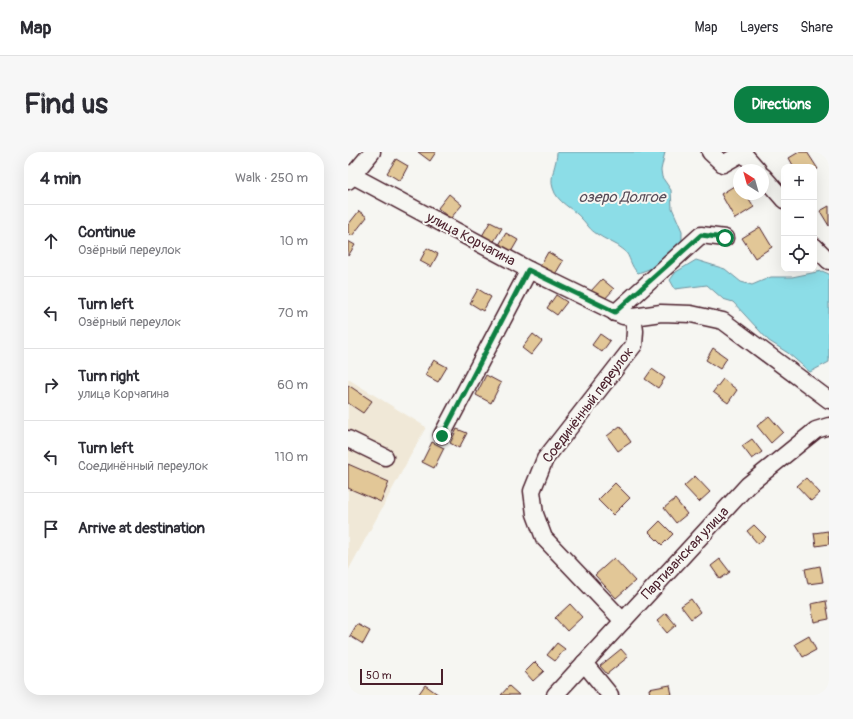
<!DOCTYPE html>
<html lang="en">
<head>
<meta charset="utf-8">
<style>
  :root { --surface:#fff; --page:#f7f7f7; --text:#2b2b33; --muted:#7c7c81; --line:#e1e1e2; --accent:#0b8043 }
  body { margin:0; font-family:Pangolin,sans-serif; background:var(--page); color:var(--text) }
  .controls { position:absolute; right:12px; top:12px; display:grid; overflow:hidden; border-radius:8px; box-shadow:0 4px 16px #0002 }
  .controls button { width:36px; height:36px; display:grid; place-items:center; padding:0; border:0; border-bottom:1px solid var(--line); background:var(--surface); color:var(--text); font:20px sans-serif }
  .compass { position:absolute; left:385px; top:12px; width:36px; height:36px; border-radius:50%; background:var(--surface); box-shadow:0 4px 16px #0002; rotate:323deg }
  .scale { position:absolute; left:12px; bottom:10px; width:83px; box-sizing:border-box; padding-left:4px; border:2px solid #4a1f2b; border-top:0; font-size:11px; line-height:14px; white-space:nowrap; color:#4a1f2b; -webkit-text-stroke:3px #f6f6f2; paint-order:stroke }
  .stop { position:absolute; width:12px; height:12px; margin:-9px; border:3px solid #0b8043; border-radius:50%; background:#fff }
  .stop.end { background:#0b8043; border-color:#fff; box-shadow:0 1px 4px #0008 }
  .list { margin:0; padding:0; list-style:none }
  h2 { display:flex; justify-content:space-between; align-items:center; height:52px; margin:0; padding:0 16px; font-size:17px }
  h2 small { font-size:13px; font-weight:400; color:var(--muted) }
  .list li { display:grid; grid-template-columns:26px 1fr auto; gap:12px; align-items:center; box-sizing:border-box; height:72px; padding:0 16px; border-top:1px solid var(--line) }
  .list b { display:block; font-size:15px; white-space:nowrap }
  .list p { margin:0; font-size:13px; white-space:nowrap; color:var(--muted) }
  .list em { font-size:13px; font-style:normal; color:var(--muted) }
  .icon { flex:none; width:22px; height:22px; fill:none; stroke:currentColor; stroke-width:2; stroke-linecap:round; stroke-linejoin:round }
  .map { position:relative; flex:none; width:481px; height:543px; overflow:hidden; border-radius:16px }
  header { display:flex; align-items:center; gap:24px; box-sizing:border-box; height:56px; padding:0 20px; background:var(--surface); border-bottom:1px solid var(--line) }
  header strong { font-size:19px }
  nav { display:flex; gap:22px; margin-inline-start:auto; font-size:14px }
  .intro { display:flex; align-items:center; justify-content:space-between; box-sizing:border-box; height:96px; padding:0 24px }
  h1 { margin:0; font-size:28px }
  .button { padding:10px 18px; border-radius:16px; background:var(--accent); color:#fff; font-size:14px; font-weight:700 }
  main { display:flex; gap:24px; padding:0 24px }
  aside { flex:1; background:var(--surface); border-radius:16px; box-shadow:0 4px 16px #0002 }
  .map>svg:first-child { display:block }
  .built { fill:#f0e8d7 }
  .water { fill:#8cdde7; stroke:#72919c }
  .building { fill:#e2c797; stroke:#4a1f2b }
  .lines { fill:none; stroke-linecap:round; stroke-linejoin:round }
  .minor-casing { stroke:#4a1f2b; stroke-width:19 }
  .minor { stroke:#f6f6f2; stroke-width:16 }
  .route { stroke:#0b8043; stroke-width:5 }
  .labels { text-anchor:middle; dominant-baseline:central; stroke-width:4; stroke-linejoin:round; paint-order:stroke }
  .street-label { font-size:14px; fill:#4a1f2b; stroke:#f6f6f2 }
  .water-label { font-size:15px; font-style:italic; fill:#5a4e5a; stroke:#f6f6f2 }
</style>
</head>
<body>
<header>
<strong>Map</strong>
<nav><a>Map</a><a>Layers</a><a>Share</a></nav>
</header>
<div class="intro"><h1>Find us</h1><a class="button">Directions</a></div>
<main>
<aside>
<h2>4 min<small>Walk · 250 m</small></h2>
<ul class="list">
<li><svg class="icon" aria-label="ahead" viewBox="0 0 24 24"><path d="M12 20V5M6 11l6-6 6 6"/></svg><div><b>Continue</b><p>Озёрный переулок</p></div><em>10 m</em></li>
<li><svg class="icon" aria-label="left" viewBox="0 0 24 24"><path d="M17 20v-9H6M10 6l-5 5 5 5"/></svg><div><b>Turn left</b><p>Озёрный переулок</p></div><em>70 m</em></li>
<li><svg class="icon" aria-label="right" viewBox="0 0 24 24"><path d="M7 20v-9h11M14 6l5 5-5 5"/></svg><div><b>Turn right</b><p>улица Корчагина</p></div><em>60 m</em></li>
<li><svg class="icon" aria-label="left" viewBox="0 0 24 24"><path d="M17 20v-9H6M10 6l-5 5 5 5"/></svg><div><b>Turn left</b><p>Соединённый переулок</p></div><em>110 m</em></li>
<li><svg class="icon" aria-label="arrive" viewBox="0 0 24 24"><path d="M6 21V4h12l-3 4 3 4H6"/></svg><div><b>Arrive at destination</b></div></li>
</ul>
</aside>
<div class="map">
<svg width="481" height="543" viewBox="0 0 481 543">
  <rect width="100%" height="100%" fill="#f6f6f2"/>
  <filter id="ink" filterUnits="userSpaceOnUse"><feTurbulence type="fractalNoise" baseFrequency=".025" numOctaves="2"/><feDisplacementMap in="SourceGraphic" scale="8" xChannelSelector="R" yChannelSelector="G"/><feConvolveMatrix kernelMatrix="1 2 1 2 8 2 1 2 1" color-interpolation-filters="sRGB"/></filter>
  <g filter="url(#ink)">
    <polygon class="built" points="0,227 78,275 0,419"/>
    <g class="water">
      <path d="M209 0H317L313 18 314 25 323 38 324 56 334 79V91L307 115 290 121C282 114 283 105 276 98 268 91 257 88 249 82 242 78 239 72 234 67 225 56 209 51 205 36 201 25 209 12 209 0Z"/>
      <polygon points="348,108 377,117 393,130 404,133 423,125 444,125 474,119 481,122 481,210 462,220 440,201 421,189 385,150 375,147 359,133 327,137 322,128 328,120"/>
    </g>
    <g class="building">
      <polygon points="70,0 88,0 82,9"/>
      <polygon points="451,0 459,0 470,17 466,19 466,15 446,15 441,6"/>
      <polygon points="48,7 60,14 52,29 39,21"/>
      <polygon points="391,31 391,42 398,42 406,55 387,67 373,42"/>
      <polygon points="101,42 114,53 102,67 90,56"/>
      <polygon points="481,54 481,74 472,59"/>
      <polygon points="11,59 19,65 4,84 0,80 0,73"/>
      <polygon points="142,70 154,76 145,91 134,84"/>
      <polygon points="412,75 424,95 407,106 394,86"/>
      <polygon points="158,81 170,88 163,100 151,93"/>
      <polygon points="0,89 7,93 0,104"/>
      <polygon points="79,96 90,102 83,115 72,109"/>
      <polygon points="200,100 215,109 206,124 191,116"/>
      <polygon points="254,127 266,137 254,150 242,140"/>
      <polygon points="130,137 143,145 135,159 122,151"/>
      <polygon points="208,143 219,150 209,163 199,156"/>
      <polygon points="185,182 194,189 183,203 174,196"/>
      <polygon points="252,182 262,189 254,200 244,193"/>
      <polygon points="365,196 379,206 372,217 358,208"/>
      <polygon points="86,208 99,215 90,230 77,223"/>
      <polygon points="304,217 317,226 310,236 297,227"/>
      <polygon points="138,223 153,231 143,251 128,243"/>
      <polygon points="375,227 389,238 380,251 365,240"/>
      <polygon points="0,233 24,249 15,261 0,251"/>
      <polygon points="421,264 435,280 423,291 409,274"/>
      <polygon points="272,274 283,290 270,299 259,284"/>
      <polygon points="109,277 119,281 111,296 102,291"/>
      <polygon points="404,287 414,300 404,307 394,294"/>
      <polygon points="84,290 96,296 86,316 74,310"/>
      <polygon points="0,312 41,330 33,350 0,336"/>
      <polygon points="347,324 362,340 351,350 336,334"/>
      <polygon points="458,326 472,341 463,349 449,334"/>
      <polygon points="267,331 282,346 265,363 250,348"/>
      <polygon points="327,347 339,362 328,371 316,356"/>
      <polygon points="312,369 325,382 314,393 301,380"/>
      <polygon points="406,373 418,385 410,392 399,379"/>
      <polygon points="480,379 481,392 468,394 466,381"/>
      <polygon points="266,406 287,429 268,446 247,423"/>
      <polygon points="372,407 382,420 372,427 363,414"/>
      <polygon points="472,414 475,430 460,432 457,417"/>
      <polygon points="343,447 352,460 343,467 333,454"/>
      <polygon points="478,449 481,467 466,470 463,452"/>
      <polygon points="222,452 234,465 219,479 207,466"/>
      <polygon points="318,461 328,473 319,481 309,469"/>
      <polygon points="9,472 22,479 15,492 2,484"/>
      <polygon points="461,484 468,498 455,505 447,492"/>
      <polygon points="209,491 217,497 207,509 199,503"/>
      <polygon points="273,497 280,505 259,522 252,514"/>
      <polygon points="187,510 196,519 185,529 177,520"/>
      <polygon points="77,533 91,543 70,543"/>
      <polygon points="322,533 324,543 302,543 301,537"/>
      <polygon points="161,534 171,543 153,543"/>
    </g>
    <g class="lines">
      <g class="minor-casing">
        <g id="minor">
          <polyline points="362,0 375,12 396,0"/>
          <polyline points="395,1 410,18"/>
          <polyline points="0,21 181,118 275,164 285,165 313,161 343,162 375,169 481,248"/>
          <polyline points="415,24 436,48"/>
          <polyline points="0,29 24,0"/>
          <polyline points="466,94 481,109"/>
          <polyline points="267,161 353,83 377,86"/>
          <polyline points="94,283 181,118"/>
          <polyline points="0,287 37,305"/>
          <polyline points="275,469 196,386 187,362 184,339 197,307 286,193 287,179 285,165"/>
          <polyline points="236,511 262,543"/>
          <polyline points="207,543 400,333 468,278 481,274"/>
        </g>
      </g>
      <use href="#minor" class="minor"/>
    </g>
  </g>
  <g class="lines" filter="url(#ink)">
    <polyline class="route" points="94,284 180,118 267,160 353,83 377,86"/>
  </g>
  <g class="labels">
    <g class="street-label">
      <text transform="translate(123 87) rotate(28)">улица Корчагина</text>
      <text transform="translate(240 253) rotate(-53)">Соединённый переулок</text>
      <text transform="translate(337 401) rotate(-47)">Партизанская улица</text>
    </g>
    <g class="water-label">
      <text x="274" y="45">озеро Долгое</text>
    </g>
  </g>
</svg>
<div class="controls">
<button>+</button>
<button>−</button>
<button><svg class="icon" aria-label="locate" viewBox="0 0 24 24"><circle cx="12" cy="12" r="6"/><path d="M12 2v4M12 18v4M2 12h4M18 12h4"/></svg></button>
</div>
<svg class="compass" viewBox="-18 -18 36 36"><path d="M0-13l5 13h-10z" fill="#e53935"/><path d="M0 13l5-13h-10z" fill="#7c7c81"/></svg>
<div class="scale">50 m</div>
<div class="stop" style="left:377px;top:86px"></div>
<div class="stop end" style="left:94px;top:284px"></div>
</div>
</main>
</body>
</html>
